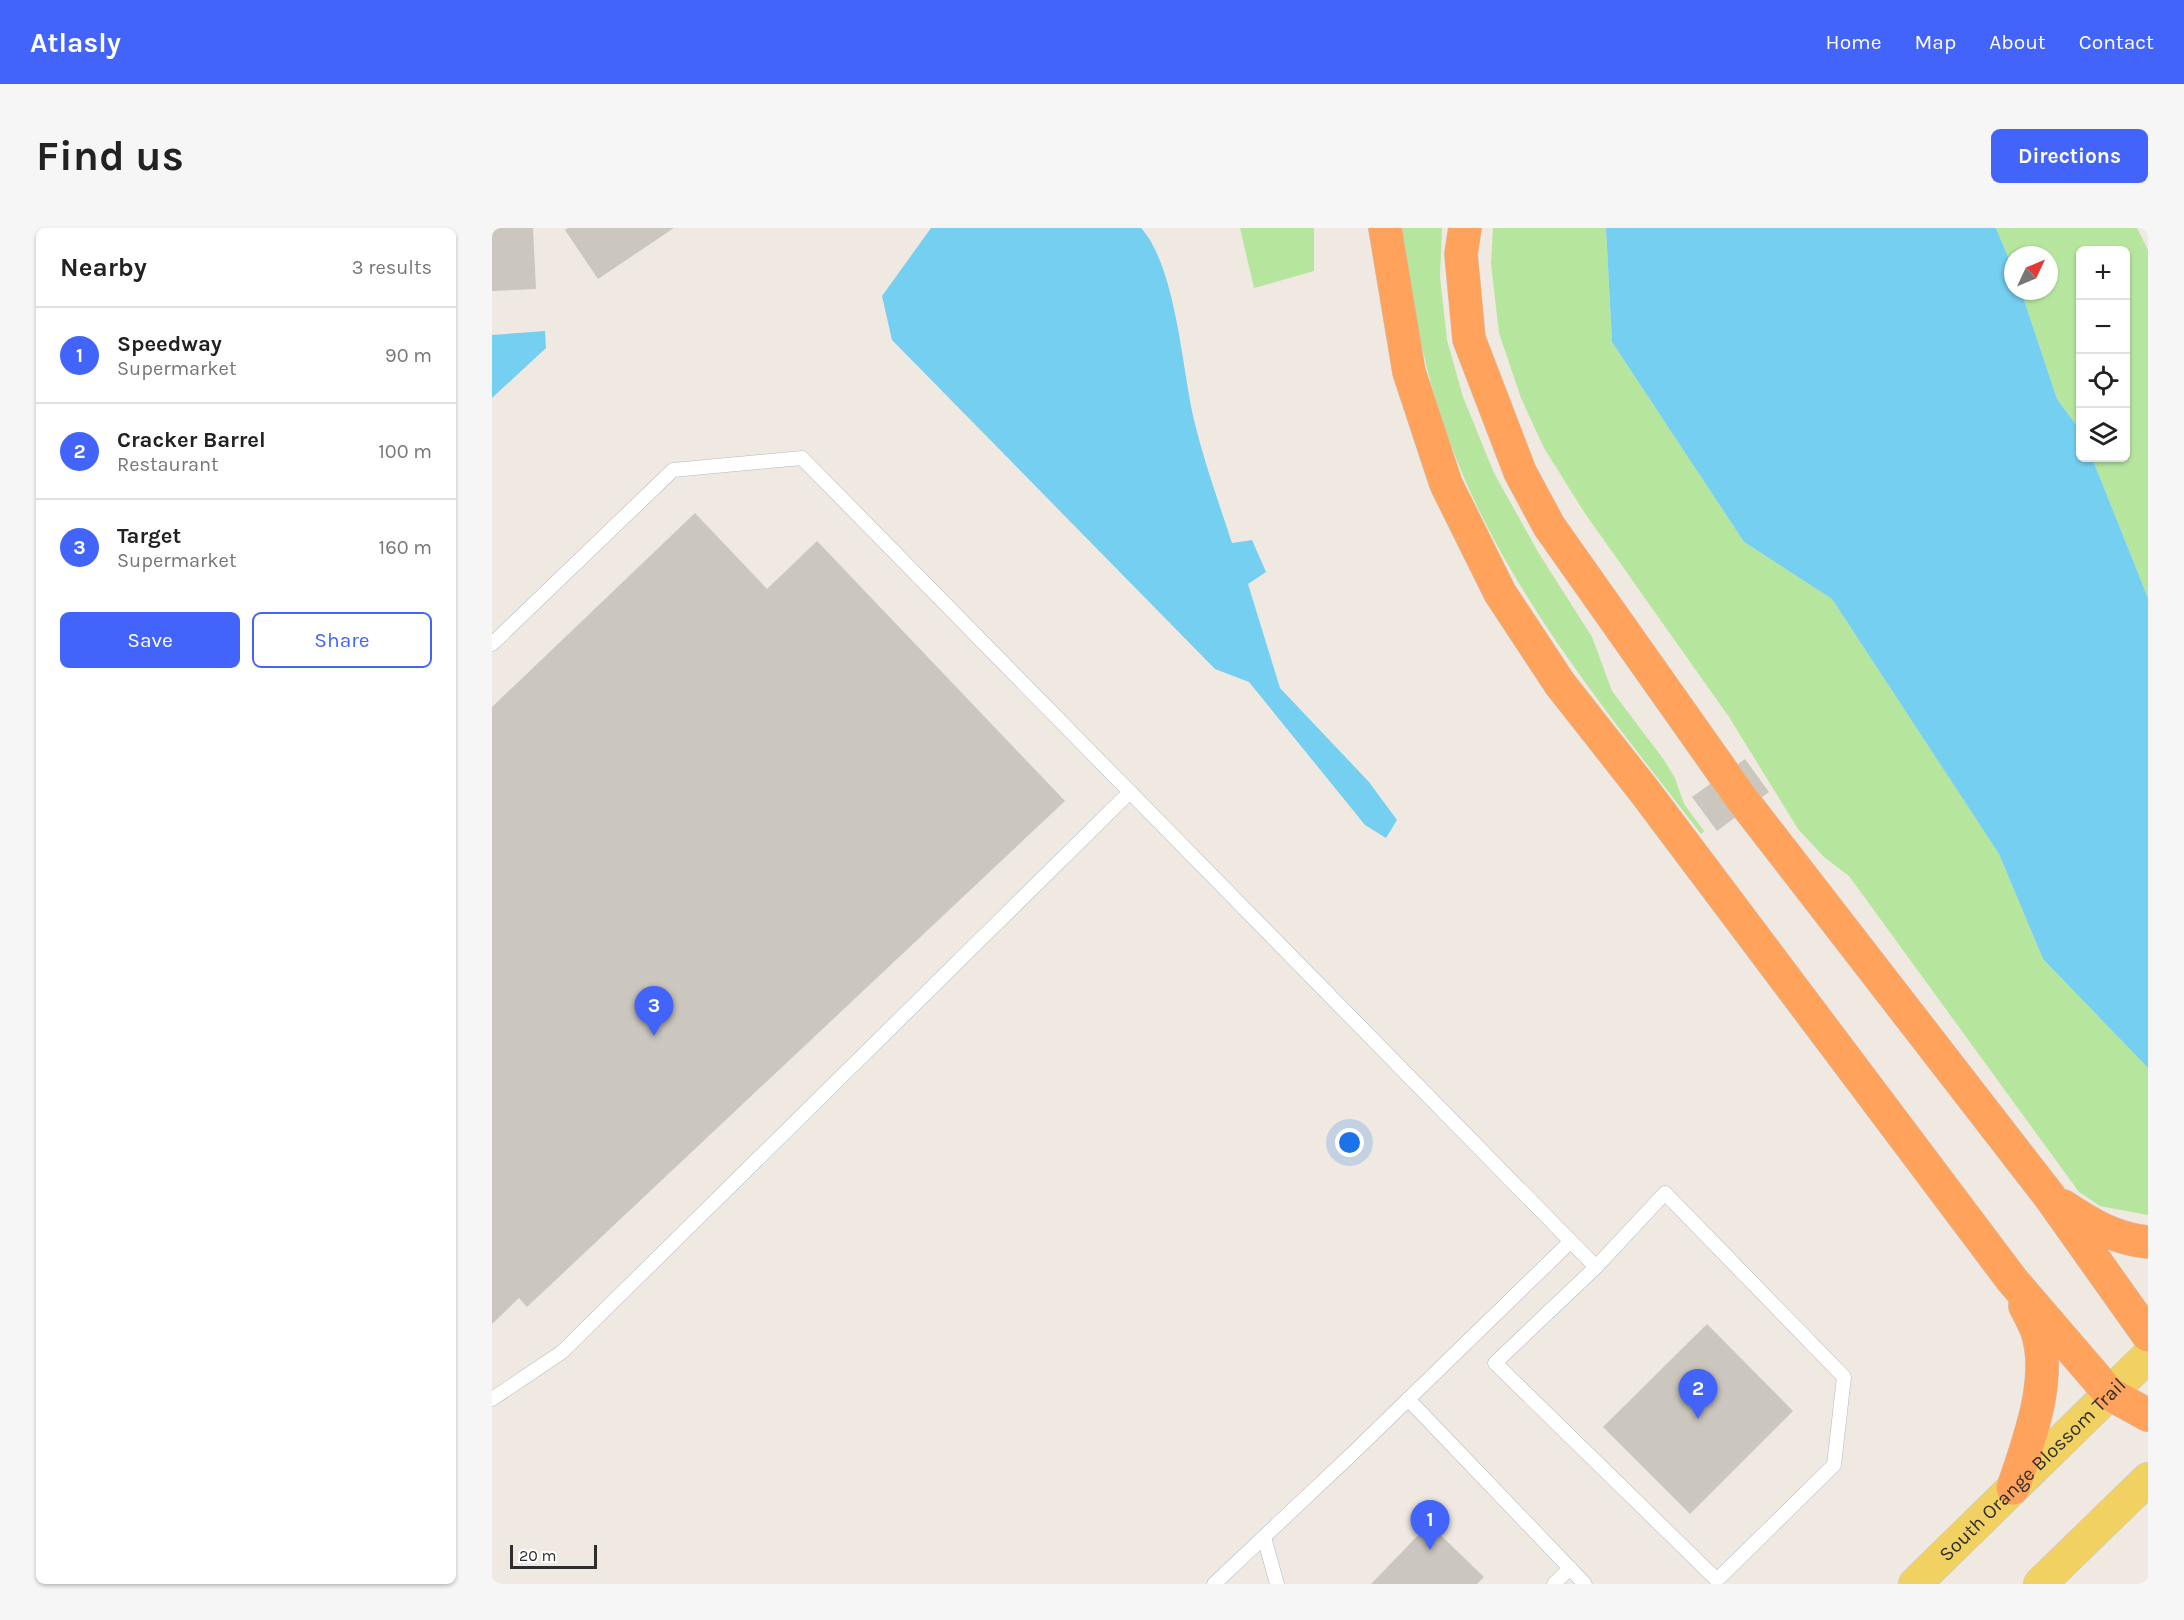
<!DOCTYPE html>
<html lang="en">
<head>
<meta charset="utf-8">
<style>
  :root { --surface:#fff; --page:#f6f6f6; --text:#222; --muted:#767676; --line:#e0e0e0; --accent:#4264fb }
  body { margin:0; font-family:Karla,sans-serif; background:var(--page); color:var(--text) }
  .controls { position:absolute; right:18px; top:18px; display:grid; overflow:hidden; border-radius:9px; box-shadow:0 2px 4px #0004 }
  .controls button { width:54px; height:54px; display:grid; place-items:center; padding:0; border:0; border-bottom:2px solid var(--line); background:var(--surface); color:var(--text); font:30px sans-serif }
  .compass { position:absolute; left:1512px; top:18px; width:54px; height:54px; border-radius:50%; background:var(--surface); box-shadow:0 2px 4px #0004; rotate:46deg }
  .scale { position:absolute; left:18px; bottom:15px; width:87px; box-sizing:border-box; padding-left:6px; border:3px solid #2e2e2e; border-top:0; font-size:16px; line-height:21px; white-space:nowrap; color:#2e2e2e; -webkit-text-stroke:4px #fff; paint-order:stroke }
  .you { position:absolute; left:858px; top:915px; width:21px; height:21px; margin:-15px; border:4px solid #fff; border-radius:50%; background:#1a73e8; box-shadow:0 0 0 9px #1a73e833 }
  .badge { display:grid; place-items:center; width:39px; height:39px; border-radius:50%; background:var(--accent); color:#fff; font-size:20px; font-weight:700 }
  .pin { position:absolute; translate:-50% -50px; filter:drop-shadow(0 2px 3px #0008) }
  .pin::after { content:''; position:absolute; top:32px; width:21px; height:18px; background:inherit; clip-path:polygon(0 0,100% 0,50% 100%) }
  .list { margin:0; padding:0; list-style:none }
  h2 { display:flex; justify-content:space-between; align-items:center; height:78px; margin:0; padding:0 24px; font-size:26px }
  h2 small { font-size:20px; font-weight:400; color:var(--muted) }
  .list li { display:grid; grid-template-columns:39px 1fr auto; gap:18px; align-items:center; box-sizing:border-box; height:96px; padding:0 24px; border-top:2px solid var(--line) }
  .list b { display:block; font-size:22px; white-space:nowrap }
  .list p { margin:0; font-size:20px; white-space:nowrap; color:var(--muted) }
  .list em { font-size:20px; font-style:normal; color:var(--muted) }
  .actions { display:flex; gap:12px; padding:18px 24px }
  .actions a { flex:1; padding:14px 0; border:2px solid var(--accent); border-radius:9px; text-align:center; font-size:21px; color:var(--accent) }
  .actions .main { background:var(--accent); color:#fff }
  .icon { flex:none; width:33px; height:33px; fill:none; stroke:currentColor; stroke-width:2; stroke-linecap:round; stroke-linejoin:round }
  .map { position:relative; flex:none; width:1656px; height:1356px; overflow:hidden; border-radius:9px }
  header { display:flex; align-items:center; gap:36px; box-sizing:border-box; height:84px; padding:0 30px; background:var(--accent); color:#fff }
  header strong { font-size:28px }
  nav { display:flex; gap:33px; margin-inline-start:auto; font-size:21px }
  .intro { display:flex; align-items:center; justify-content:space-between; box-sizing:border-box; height:144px; padding:0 36px }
  h1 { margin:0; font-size:42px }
  .button { padding:15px 27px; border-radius:9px; background:var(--accent); color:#fff; font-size:21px; font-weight:700 }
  main { display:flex; gap:36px; padding:0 36px }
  aside { flex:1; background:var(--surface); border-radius:9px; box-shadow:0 2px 4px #0004 }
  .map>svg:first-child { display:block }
  .green { fill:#b6e59e }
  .water { fill:#75cff0 }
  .building { fill:#cbc7bf }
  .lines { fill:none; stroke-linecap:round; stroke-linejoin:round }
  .service-casing { stroke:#b4b7c1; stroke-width:15 }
  .primary-casing { stroke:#c9c9c9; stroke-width:34 }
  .motorway-casing { stroke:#c9c9c9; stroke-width:34 }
  .service { stroke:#fff; stroke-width:14 }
  .primary { stroke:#f2d163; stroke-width:33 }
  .motorway { stroke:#ffa35c; stroke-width:33 }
  .labels { text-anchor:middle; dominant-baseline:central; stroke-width:4.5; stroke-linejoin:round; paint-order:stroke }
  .street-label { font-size:20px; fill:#2e2e2e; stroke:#fff }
</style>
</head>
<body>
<header>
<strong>Atlasly</strong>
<nav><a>Home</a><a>Map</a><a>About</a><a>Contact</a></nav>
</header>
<div class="intro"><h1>Find us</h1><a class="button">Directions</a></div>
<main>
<aside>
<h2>Nearby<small>3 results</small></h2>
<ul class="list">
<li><span class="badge">1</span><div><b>Speedway</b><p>Supermarket</p></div><em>90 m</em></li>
<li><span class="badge">2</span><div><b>Cracker Barrel</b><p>Restaurant</p></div><em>100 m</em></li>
<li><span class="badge">3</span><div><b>Target</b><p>Supermarket</p></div><em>160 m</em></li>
</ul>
<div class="actions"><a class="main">Save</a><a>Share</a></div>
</aside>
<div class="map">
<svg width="1656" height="1356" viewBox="0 0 1656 1356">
  <rect width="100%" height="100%" fill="#efe9e1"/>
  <g class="green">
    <polygon points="748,0 822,0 822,43 762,60"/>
    <path d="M909 0H950L948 49 955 112 971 169 1002 245 1046 324 1100 409 1120 463 1172 532 1183 550 1192 576 1212 603 1209 606C1108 475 997 343 947 182 928 123 918 62 909 0Z"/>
    <polygon points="1001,0 1114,0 1120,114 1252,314 1340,371 1507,626 1551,731 1656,840 1656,987 1608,978 1587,964 1357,648 1332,629 1306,601 1237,489 1092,284 1052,220 1029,170 1007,105 999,36"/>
    <polygon points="1504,0 1645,0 1656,22 1656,370 1600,230 1634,230 1634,22 1588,22 1588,202 1565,171 1529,63 1557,63 1557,27 1521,27 1521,41"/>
  </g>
  <g class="water">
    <path d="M439 0H649C684 38 690 141 702 192 712 234 727 275 740 315L760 312 774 344 756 356 788 460 877 554 905 592 894 610 873 597 757 454 723 441 400 112 390 68Z"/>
    <polygon points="1114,0 1504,0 1521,41 1521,63 1529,63 1565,171 1588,202 1588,230 1600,230 1656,370 1656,840 1551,731 1507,626 1340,371 1252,314 1120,114"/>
    <polygon points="53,103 54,120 0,170 0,107"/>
  </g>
  <g class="building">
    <polygon points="0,0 41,0 44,61 0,63"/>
    <polygon points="76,0 182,0 106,51 73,2"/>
    <polygon points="203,285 275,361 325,313 573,573 35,1079 27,1070 0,1096 0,479"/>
    <polygon points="1253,531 1277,564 1225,603 1200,569"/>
    <polygon points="1215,1096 1301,1183 1198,1286 1111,1199"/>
    <polygon points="937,1296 992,1349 985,1356 879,1356"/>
  </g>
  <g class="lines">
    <g class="service-casing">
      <g id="service">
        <polyline points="0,416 181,242 310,230 638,564"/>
        <polyline points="0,1171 70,1124 638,564 1104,1039 1003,1135 1225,1352 1342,1237 1352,1149 1173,965 1104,1039"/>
        <polyline points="916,1171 1093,1356"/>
        <polyline points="772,1309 785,1356"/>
        <polyline points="722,1356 862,1224 1078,1014"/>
        <polyline points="1062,1356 1078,1340"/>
      </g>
    </g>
    <g class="primary-casing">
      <g id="primary">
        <path id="s1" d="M1423 1356 1656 1128"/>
        <polyline points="1548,1356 1656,1251"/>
      </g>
    </g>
    <g class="motorway-casing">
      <g id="motorway">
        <polyline points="893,0 917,144 954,256 1008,365 1068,456 1153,564 1520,1052 1618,1166 1656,1187"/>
        <polyline points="973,0 969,26 977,111 1028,244 1057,298 1249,570 1558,969 1656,1107"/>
        <path d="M1571 978C1598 996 1623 1011 1656 1014"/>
        <path d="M1521 1260C1536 1215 1561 1151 1545 1103 1542 1095 1537 1086 1533 1078"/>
      </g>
    </g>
    <use href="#service" class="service"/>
    <use href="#primary" class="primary"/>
    <use href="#motorway" class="motorway"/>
  </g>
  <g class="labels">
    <g class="street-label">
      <text stroke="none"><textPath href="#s1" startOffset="164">South Orange Blossom Trail</textPath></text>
    </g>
  </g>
</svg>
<div class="controls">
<button>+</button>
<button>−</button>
<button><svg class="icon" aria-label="locate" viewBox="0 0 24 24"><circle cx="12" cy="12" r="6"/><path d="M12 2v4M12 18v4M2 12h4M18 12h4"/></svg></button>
<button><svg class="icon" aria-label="layers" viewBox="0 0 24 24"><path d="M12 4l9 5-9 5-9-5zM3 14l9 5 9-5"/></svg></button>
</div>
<svg class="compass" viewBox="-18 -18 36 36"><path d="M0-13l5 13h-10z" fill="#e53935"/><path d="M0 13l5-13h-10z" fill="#767676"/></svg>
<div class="scale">20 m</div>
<div class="you"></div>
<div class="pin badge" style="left:938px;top:1322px">1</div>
<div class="pin badge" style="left:1206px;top:1191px">2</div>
<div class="pin badge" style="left:162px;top:808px">3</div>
</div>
</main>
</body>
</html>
